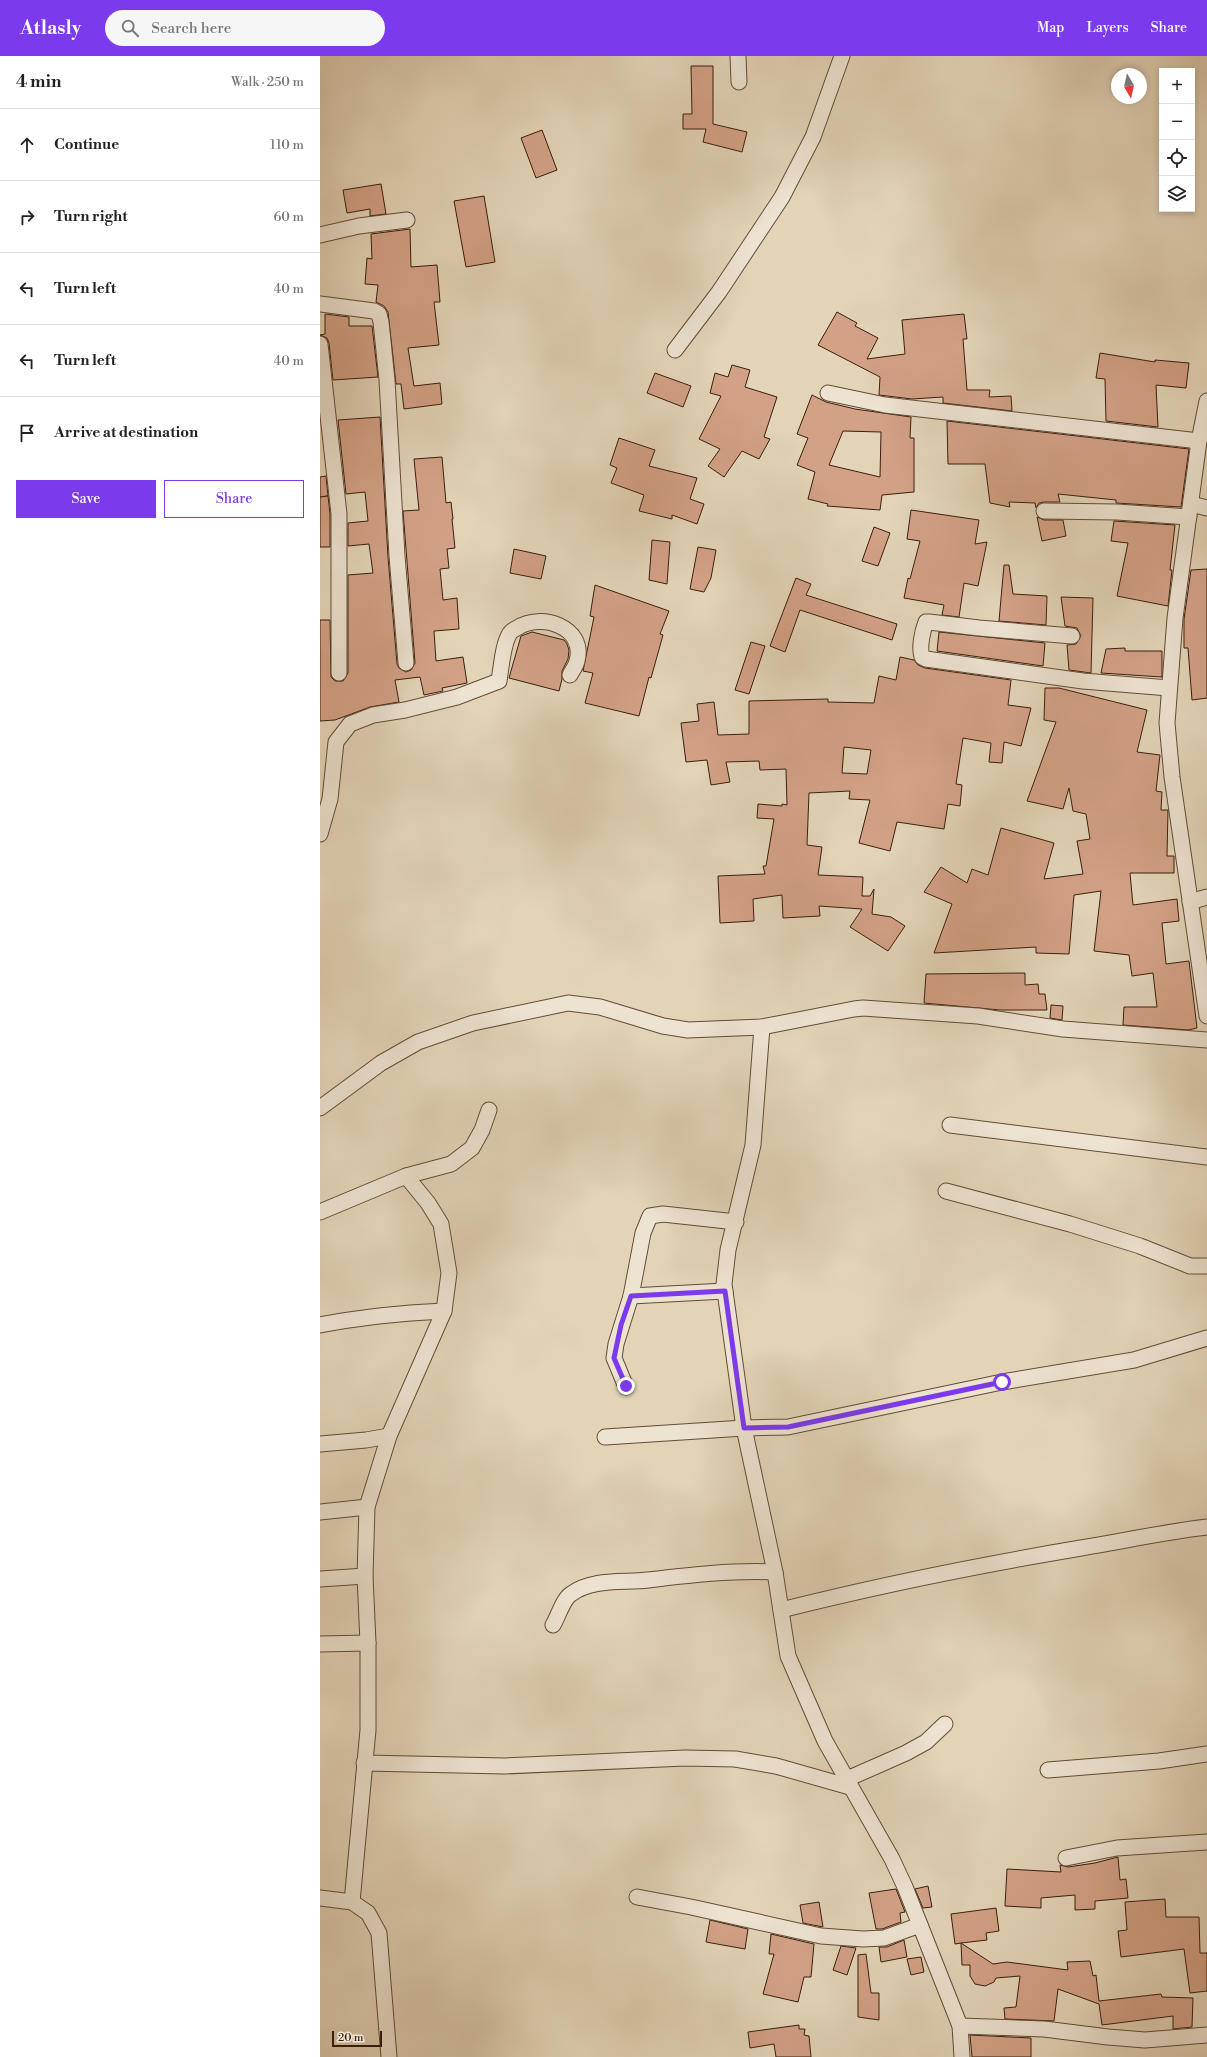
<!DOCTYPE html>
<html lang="en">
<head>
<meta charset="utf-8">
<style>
  :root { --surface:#fff; --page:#f6f6f6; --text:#222; --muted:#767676; --line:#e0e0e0; --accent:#7c3aed }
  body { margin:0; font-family:"Libre Bodoni",serif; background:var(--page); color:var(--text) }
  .controls { position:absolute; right:12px; top:12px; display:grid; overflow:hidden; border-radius:0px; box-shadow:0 2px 6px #0003 }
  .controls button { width:36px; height:36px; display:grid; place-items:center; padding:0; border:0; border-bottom:1px solid var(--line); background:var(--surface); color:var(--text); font:20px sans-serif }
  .compass { position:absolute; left:791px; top:12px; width:36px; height:36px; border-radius:50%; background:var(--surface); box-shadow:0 2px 6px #0003; rotate:171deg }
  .scale { position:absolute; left:12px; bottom:10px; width:50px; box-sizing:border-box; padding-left:4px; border:2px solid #3a1f0c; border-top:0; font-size:11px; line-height:14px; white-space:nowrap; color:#3a1f0c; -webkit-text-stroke:3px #ede3d1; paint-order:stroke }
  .stop { position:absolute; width:12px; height:12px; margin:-9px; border:3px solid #7c3aed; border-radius:50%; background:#fff }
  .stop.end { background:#7c3aed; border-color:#fff; box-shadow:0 1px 4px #0008 }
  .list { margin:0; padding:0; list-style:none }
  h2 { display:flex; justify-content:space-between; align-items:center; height:52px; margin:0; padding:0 16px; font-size:17px }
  h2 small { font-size:13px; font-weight:400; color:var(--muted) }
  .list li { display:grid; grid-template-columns:26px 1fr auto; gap:12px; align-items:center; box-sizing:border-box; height:72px; padding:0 16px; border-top:1px solid var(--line) }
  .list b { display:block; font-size:15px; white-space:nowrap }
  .list em { font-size:13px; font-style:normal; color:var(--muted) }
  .actions { display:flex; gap:8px; padding:12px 16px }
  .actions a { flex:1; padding:9px 0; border:1px solid var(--accent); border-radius:0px; text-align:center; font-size:14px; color:var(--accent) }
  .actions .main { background:var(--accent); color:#fff }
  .icon { flex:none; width:22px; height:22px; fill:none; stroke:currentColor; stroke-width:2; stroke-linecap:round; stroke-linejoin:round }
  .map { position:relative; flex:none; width:887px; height:2001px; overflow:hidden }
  header { display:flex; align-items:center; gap:24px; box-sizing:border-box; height:56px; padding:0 20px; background:var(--accent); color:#fff }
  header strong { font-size:19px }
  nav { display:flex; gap:22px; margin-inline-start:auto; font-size:14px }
  .search { width:280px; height:36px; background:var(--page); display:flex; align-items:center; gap:10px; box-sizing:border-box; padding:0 14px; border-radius:22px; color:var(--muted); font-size:15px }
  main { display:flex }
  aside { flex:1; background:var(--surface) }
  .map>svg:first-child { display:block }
  .building { fill:#d3a186; stroke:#3a1f0c; fill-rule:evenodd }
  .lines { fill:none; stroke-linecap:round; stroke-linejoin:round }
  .minor-casing { stroke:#644c37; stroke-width:17 }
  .minor { stroke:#ede3d1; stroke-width:15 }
  .route { stroke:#7c3aed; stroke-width:5 }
</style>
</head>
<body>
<header>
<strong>Atlasly</strong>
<div class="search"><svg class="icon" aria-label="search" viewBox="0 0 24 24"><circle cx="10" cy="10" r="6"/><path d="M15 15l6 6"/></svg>Search here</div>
<nav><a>Map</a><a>Layers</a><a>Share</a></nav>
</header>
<main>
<aside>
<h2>4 min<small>Walk · 250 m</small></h2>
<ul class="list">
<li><svg class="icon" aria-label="ahead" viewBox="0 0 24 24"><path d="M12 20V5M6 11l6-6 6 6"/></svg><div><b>Continue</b></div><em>110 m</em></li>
<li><svg class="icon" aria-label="right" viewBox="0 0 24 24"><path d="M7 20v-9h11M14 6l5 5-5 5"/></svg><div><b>Turn right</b></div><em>60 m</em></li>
<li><svg class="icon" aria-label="left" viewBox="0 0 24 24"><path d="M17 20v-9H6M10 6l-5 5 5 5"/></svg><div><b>Turn left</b></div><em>40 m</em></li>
<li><svg class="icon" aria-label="left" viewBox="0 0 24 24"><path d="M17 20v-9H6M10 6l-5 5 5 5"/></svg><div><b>Turn left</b></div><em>40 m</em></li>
<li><svg class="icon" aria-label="arrive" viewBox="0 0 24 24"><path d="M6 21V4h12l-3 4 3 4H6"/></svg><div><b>Arrive at destination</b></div></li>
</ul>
<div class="actions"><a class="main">Save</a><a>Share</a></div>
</aside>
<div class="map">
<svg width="887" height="2001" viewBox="0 0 887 2001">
  <rect width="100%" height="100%" fill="#e3d4b8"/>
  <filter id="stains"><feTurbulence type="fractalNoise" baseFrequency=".005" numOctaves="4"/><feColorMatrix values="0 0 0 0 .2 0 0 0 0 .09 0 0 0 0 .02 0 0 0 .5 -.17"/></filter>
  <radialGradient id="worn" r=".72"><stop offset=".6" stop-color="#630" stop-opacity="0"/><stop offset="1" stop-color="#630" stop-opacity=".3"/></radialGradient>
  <g class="building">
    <polygon points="371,10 393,10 393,68 427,76 422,96 383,86 386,73 363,73 363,58 372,58"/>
    <polygon points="222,74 237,114 216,122 201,82"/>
    <polygon points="61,128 66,158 50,160 50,153 27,157 23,134"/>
    <polygon points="164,140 175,206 146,211 134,145"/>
    <polygon points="90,173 91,211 117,209 120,246 114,246 119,289 88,292 94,330 120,327 122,348 84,353 81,328 76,328 68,256 64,250 56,246 58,229 45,228 47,202 52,203 51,178"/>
    <polygon points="517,256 537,267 535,270 558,282 547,303 585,298 582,264 644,258 647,283 643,283 647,334 670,334 669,341 691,340 692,355 623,347 623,341 592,343 559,339 560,321 498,289"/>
    <polygon points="5,258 29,261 29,270 52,270 58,321 13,324 9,287 7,282 0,279 5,278"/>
    <polygon points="780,297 835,306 835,304 869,307 866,332 836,329 838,371 786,365 785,323 776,322"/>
    <polygon points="412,309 430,314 425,331 457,341 444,381 450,383 439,403 422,395 404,421 388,410 400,393 379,383 401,340 390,337 395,317 408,321"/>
    <polygon points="335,317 371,330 363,351 327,337"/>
    <path d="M492 339 506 346 535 353 591 361 590 382H594V436L562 439 560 454 507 450 508 448 488 443 495 416 477 409 488 382 477 378ZM523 375 561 376 560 421 509 409Z"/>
    <polygon points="60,361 68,501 77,608 79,612 86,616 91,614 95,607 83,455 99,454 94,403 122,401 126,447 131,446 133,463 132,463 135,492 127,493 129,512 120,513 123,544 137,542 139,573 114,575 116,605 143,601 147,627 122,632 123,635 104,639 100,621 75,624 79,646 50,651 15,664 0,665 0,564 10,564 11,621 15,625 23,625 28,617 28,519 53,517 49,488 28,490 28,467 48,465 45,436 26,438 18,364"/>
    <polygon points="627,365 869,393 861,451 796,447 796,444 738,438 740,446 724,446 719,447 716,452 715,447 689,446 690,451 670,447 665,408 628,408"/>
    <polygon points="299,382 335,394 329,410 377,422 370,443 384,448 377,468 352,459 352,463 319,455 324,439 291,427 297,412 290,409"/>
    <polygon points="6,420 8,440 0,441 0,421"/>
    <polygon points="8,440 10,458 10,491 0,491 0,441"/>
    <polygon points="591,454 659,464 655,488 667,486 658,530 644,527 639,561 622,559 624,549 584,542 588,522 590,523 600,485 587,483"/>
    <polygon points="717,461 724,464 743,464 746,480 722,485"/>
    <polygon points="794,465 855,469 850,514 852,514 848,550 797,540 808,487 791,485"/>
    <polygon points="554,471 570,477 558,510 542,505"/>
    <polygon points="332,484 350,486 347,528 329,524"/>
    <polygon points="378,491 396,494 391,522 384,536 370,533"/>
    <polygon points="194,493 226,500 221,523 190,517"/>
    <polygon points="684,509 689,509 693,538 727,540 726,569 679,565"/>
    <polygon points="887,513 887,642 872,644 868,592 864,592 864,563 871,514"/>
    <polygon points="476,522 491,528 486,539 577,568 572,584 480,554 465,596 450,590"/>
    <polygon points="275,529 349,555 340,578 343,579 331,622 329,621 319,660 265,647 273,617 263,615 274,561 270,560"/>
    <polygon points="741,541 773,542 771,617 749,614 747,589 756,588 761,580 757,572 745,570"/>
    <polygon points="212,576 244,584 247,588 249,594 248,603 242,615 242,623 239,635 189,622 201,580"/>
    <polygon points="619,576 725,587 723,610 617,595"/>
    <polygon points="431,586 445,590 429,638 415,634"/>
    <polygon points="805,592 805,595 842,595 842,621 781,617 786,593"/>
    <path d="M580 601 594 604 598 609 605 612 691 624 688 649 711 652 701 690 684 686 682 707 669 706 671 687 643 682 636 728 642 729 640 750 628 748 624 773 577 766 570 795 539 787 550 744 529 743 530 735 489 737 487 789 502 791 498 819 543 821 542 840H550L554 833 552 858 571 861 585 870 568 895 530 871 542 853 499 850 500 860 463 862 462 839 433 843 434 865 400 867 398 820 445 818 443 810H446L454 763 437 762 438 748 462 750V748L467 749 466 713 440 714 439 705 406 706 410 726 391 729 387 704 366 706 361 667 379 665 377 648 394 646 398 679 429 678V645L508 643V646L554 647 559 620 576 624ZM524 691 551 694 547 718 522 717Z"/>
    <polygon points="725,632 739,632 827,654 817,696 840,699 836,735 842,736 841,754 848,754 847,800 854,800 854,817 810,817 813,849 857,843 859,865 842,867 846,908 869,905 877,972 868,974 803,969 804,951 837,951 833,917 812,920 809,899 774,895 781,835 754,839 749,898 716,897 716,891 614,897 632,848 604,836 621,811 647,827 652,813 668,819 681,772 734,787 724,823 763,818 757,785 770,783 766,758 753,755 749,732 743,753 707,745 736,666 724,664"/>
    <polygon points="705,917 705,929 718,928 719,938 725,938 727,954 680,954 604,947 606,918"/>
    <polygon points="731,949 743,950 742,964 730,962"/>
    <polygon points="798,1801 800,1824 806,1823 808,1842 775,1845 775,1853 755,1854 755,1839 721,1842 721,1852 685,1850 687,1813 741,1816 740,1809 748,1811 775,1807"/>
    <polygon points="608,1830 612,1851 603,1852 595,1833"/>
    <polygon points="576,1833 585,1856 580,1857 581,1866 562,1873 556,1873 549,1837"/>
    <polygon points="845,1843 846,1861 879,1861 880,1897 887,1897 887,1935 870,1937 864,1893 801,1901 798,1875 807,1874 805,1846"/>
    <polygon points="499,1846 503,1871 483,1867 480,1849"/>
    <polygon points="676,1852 679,1875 666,1877 667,1884 641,1887 673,1908 687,1906 748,1914 747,1906 770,1905 773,1920 776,1919 779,1945 841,1938 842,1941 873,1942 872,1971 853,1973 853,1960 782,1969 779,1948 738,1933 734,1965 685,1963 684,1952 696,1951 700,1920 676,1922 674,1926 665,1930 655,1928 650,1920 650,1909 642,1909 641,1887 635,1888 631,1858"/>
    <polygon points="390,1864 428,1873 425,1893 386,1886"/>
    <polygon points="451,1878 494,1888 491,1921 484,1921 478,1946 443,1938 454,1898 449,1898"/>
    <polygon points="584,1884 587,1901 561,1906 559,1891 567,1891"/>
    <polygon points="521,1890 536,1892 527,1919 513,1914"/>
    <polygon points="546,1898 551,1937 559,1937 559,1964 538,1961 538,1899"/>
    <polygon points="601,1901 604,1916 591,1919 587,1903"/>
    <polygon points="479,1969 479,1973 485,1973 484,1979 489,1980 491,2001 456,2001 454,1988 430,1992 428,1976"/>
    <polygon points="650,1979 711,1982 711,2001 652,2001"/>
  </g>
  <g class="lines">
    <g class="minor-casing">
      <g id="minor">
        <polyline points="418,0 419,26"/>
        <polyline points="0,179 39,170 87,164"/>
        <polyline points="0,248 54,255 59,258 61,266 67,324 77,500 86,607"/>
        <polyline points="0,288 19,458 19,617"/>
        <polyline points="355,294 399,236 462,141 493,81 522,0"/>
        <polyline points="508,337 565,349 879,385"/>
        <polyline points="887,345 879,385 855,562 847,667 852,721 887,960"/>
        <polyline points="871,448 887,452"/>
        <polyline points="724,455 797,456 869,461"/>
        <path d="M752 580 659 572 609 566H606C602 576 599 592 602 601L606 603 763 625 849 632"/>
        <path d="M0 778 10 743 16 686 30 668 53 659 85 654 137 641 179 625C181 613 183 587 190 577 191 575 195 573 197 572 221 556 266 571 257 605 256 610 252 615 250 619"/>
        <polyline points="870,846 887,841"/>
        <polyline points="442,971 433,1089 408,1194 404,1228 424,1372 455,1516 468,1600 505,1685 572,1803 585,1831 640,1970 642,2001"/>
        <polyline points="0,1052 61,1007 98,986 153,967 248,947 280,951 343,970 368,974 442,971 534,953 543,952 658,960 743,973 887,984"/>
        <polyline points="630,1069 887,1101"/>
        <polyline points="626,1135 750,1168 820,1190 870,1210 887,1210"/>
        <polyline points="0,1156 86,1120 131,1108 152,1092 162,1074 169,1054"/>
        <polyline points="311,1240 405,1235"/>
        <path d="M0 1269C41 1261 82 1257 124 1255"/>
        <polyline points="306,1331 294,1302 296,1288 311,1240 323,1177 330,1160 343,1158 416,1166"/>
        <polyline points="285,1381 424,1372 468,1371 682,1326 814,1304 887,1282"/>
        <polyline points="0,1388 46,1384 69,1380"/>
        <polyline points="0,1456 47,1451"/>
        <polyline points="0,1523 45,1520"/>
        <path d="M461 1554C560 1529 660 1509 761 1492 803 1485 845 1476 887 1471"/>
        <path d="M233 1569C238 1561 243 1543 251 1538 272 1522 303 1527 328 1524 370 1519 412 1514 455 1516"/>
        <polyline points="0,1588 48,1587"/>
        <polyline points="44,1707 185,1710 365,1702 415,1703 456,1710 530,1731"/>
        <polyline points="728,1714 839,1705 887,1698"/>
        <polyline points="527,1723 586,1697 606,1686 625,1668"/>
        <polyline points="746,1802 797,1792 887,1786"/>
        <polyline points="317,1841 371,1851 501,1880 543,1883 564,1882 600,1869"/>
        <polyline points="0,1842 32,1846 48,1857 59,1877 69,2001"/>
        <polyline points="32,1846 48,1674 48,1587 45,1520 47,1451 69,1380 124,1255 129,1217 121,1168 108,1147 86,1120"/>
        <polyline points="640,1970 724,1973 788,1981 825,1984 887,1979"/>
      </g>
    </g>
    <use href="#minor" class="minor"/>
  </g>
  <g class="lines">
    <polyline class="route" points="306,1330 294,1302 301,1269 311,1240 405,1235 424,1372 468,1371 682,1326"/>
  </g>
  <rect width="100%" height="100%" filter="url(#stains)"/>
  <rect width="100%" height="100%" fill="url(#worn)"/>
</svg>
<div class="controls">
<button>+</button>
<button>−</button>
<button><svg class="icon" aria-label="locate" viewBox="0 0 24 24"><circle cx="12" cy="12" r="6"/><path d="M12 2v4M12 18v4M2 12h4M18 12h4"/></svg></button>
<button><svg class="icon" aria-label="layers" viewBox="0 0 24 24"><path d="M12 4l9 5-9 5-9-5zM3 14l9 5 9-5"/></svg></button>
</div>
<svg class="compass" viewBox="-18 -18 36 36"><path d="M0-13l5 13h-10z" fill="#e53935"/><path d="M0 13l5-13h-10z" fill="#767676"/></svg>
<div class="scale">20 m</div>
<div class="stop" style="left:682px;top:1326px"></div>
<div class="stop end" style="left:306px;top:1330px"></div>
</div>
</main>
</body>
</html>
